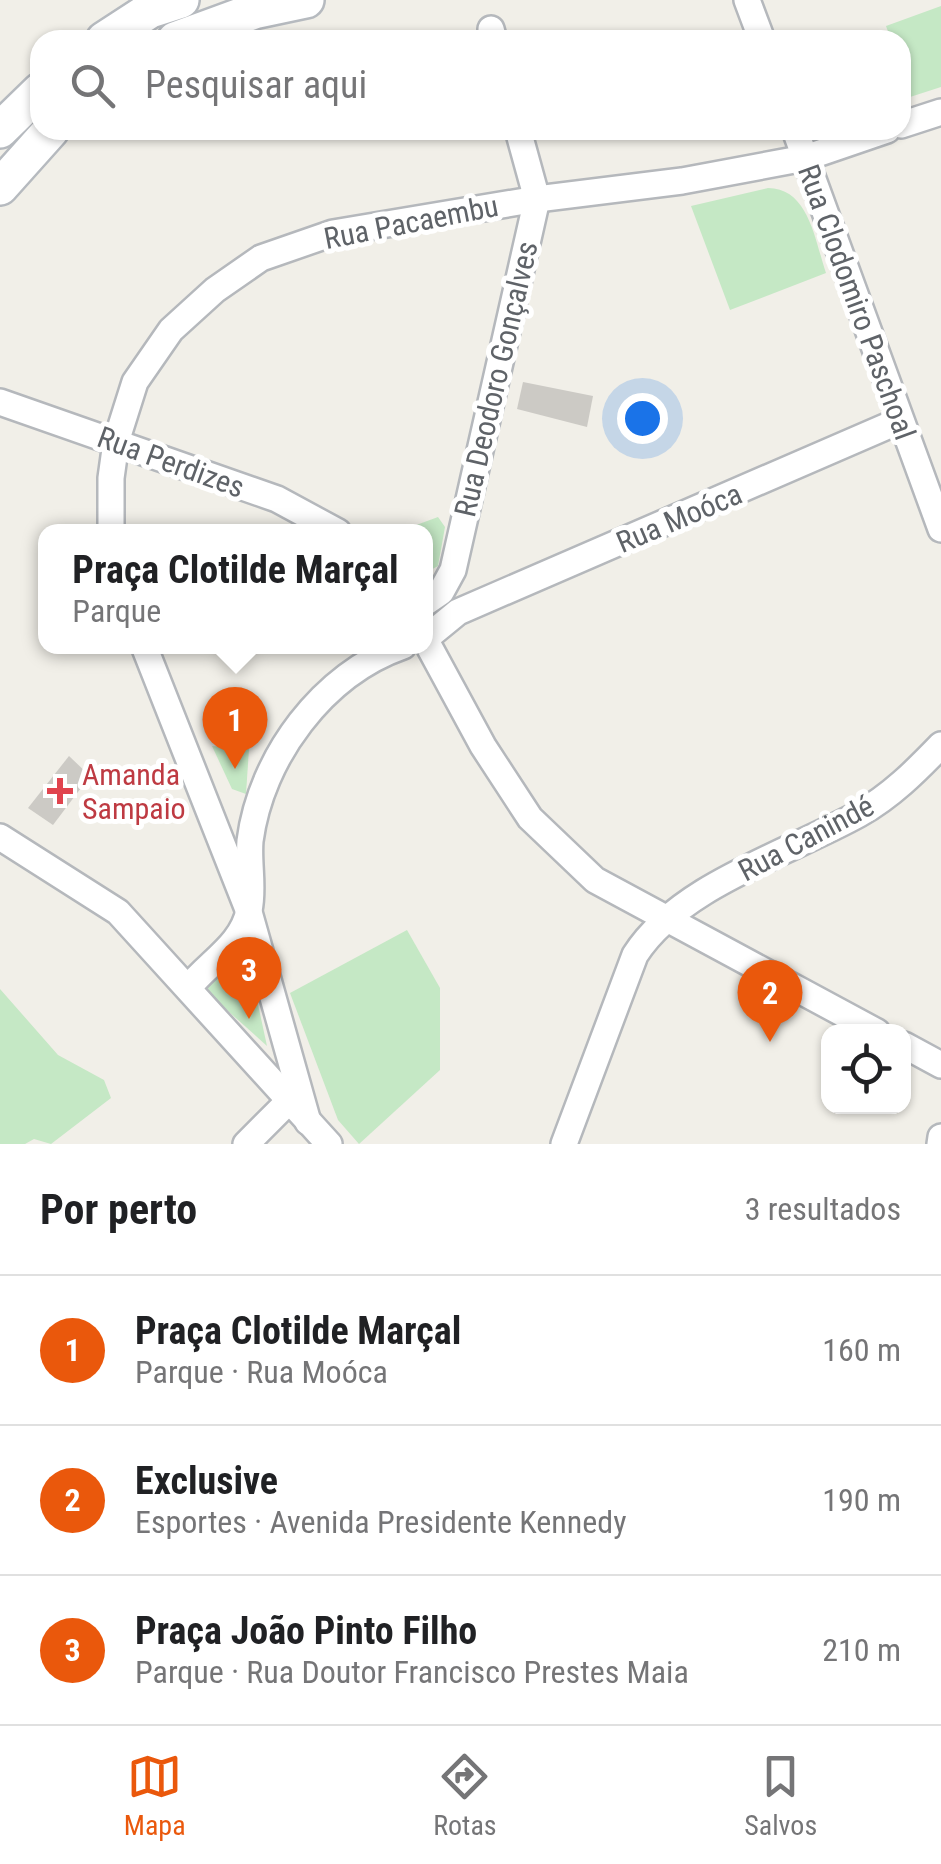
<!DOCTYPE html>
<html lang="pt">
<head>
<meta charset="utf-8">
<style>
  :root { --surface:#fff; --page:#f2f2f2; --text:#202124; --muted:#757577; --line:#e0e0e0; --accent:#ea580c }
  body { margin:0; font-family:"Roboto Condensed",sans-serif; background:var(--page); color:var(--text) }
  .controls { position:absolute; right:30px; bottom:30px; display:grid; overflow:hidden; border-radius:20px; box-shadow:0 2px 8px #0004 }
  .controls button { width:90px; height:90px; display:grid; place-items:center; padding:0; border:0; border-bottom:2px solid var(--line); background:var(--surface); color:var(--text); font:50px sans-serif }
  .you { position:absolute; left:642px; top:418px; width:35px; height:35px; margin:-25px; border:8px solid #fff; border-radius:50%; background:#1a73e8; box-shadow:0 0 0 15px #1a73e833 }
  .badge { display:grid; place-items:center; width:65px; height:65px; border-radius:50%; background:var(--accent); color:#fff; font-size:32px; font-weight:700 }
  .pin { position:absolute; translate:-50% -82px; filter:drop-shadow(0 2px 5px #0008) }
  .pin::after { content:''; position:absolute; top:52px; width:35px; height:30px; background:inherit; clip-path:polygon(0 0,100% 0,50% 100%) }
  .popup { position:absolute; left:38px; top:524px; width:395px; height:130px; box-sizing:border-box; display:grid; place-content:center; border-radius:20px; background:var(--surface); filter:drop-shadow(0 2px 8px #0005); font-size:32px; white-space:nowrap; color:var(--muted) }
  .popup b { font-size:38px; color:var(--text) }
  .popup::after { content:''; position:absolute; left:50%; top:100%; margin-left:-20px; border:20px solid transparent; border-top-color:var(--surface) }
  .list { margin:0; padding:0; list-style:none }
  h2 { display:flex; justify-content:space-between; align-items:center; height:130px; margin:0; padding:0 40px; font-size:42px }
  h2 small { font-size:32px; font-weight:400; color:var(--muted) }
  .list li { display:grid; grid-template-columns:65px 1fr auto; gap:30px; align-items:center; box-sizing:border-box; height:150px; padding:0 40px; border-top:2px solid var(--line) }
  .list b { display:block; font-size:38px; white-space:nowrap }
  .list p { margin:0; font-size:32px; white-space:nowrap; color:var(--muted) }
  .list em { font-size:32px; font-style:normal; color:var(--muted) }
  .icon { flex:none; width:55px; height:55px; fill:none; stroke:currentColor; stroke-width:2; stroke-linecap:round; stroke-linejoin:round }
  .map { position:relative; flex:none; width:941px; height:1144px; overflow:hidden }
  .search { position:absolute; background:var(--surface); box-shadow:0 2px 8px #0004; left:30px; right:30px; top:30px; height:110px; display:flex; align-items:center; gap:25px; box-sizing:border-box; padding:0 35px; border-radius:30px; color:var(--muted); font-size:38px }
  .sheet { height:580px; background:var(--surface) }
  nav { display:flex; justify-content:space-around; align-items:center; box-sizing:border-box; height:140px; border-top:2px solid var(--line); background:var(--surface); font-size:28px; color:var(--muted) }
  nav a { display:grid; justify-items:center; gap:5px }
  nav .on { color:var(--accent) }
  .map>svg:first-child { display:block }
  .green { fill:#c5e8c5 }
  .building { fill:#cccac5 }
  .lines { fill:none; stroke-linecap:round; stroke-linejoin:round }
  .street-casing { stroke:#b5b8bc; stroke-width:30 }
  .secondary-casing { stroke:#b6babf; stroke-width:40 }
  .street { stroke:#fff; stroke-width:25 }
  .secondary { stroke:#fff; stroke-width:35 }
  .health-dot { fill:#e0444e; stroke:#fff; stroke-width:4 }
  .labels { text-anchor:middle; dominant-baseline:central; stroke-width:10; stroke-linejoin:round; paint-order:stroke }
  .street-label { font-size:30px; fill:#5f6368; stroke:#fff }
  .health-label { font-size:30px; fill:#be3a42; stroke:#fff; text-anchor:start }
</style>
</head>
<body>
<div class="map">
<svg width="941" height="1144" viewBox="0 0 941 1144">
  <rect width="100%" height="100%" fill="#f1efe8"/>
  <g class="green">
    <polygon points="941,6 941,87 910,97 901,70 901,40 891,40 886,26"/>
    <path d="M768 188C809 188 815 241 826 273L730 310 691 206Z"/>
    <polygon points="438,517 445,527 438,566 425,573 425,532 400,531"/>
    <polygon points="212,746 249,749 246,794 232,789"/>
    <polygon points="407,930 440,988 440,1070 359,1144 338,1120 290,993"/>
    <polygon points="233,962 249,963 267,1046 208,993 208,979 219,968"/>
    <polygon points="0,989 58,1055 104,1080 111,1098 51,1144 34,1139 25,1144 0,1144"/>
  </g>
  <g class="building">
    <polygon points="523,382 593,396 587,427 517,409"/>
    <polygon points="69,756 90,776 53,825 28,808"/>
  </g>
  <g class="lines">
    <g class="street-casing">
      <g id="street">
        <polyline points="747,0 762,40"/>
        <polyline points="491,29 494,40"/>
        <polyline points="901,125 941,112"/>
        <polyline points="795,130 941,529"/>
        <polyline points="0,402 277,499 338,532"/>
        <polyline points="111,532 111,478 116,442 135,382 171,330 215,290 261,258 333,233 537,199 682,181 805,158 887,130"/>
        <polyline points="425,603 441,592 453,570 537,199 518,130"/>
        <polyline points="425,639 483,746 530,818 595,880 877,1032"/>
        <polyline points="425,639 458,612 899,421"/>
        <polyline points="144,646 249,912 308,1122"/>
        <polyline points="0,837 118,912 329,1144"/>
        <path d="M189 987C209 962 243 944 249 910 254 888 248 864 250 841 261 757 323 674 403 646"/>
        <polyline points="904,1045 941,1065"/>
        <polyline points="246,1144 289,1101"/>
        <path d="M564 1144 635 955C679 886 787 854 859 814 891 796 916 771 941 745"/>
        <polyline points="940,1144 941,1137"/>
      </g>
    </g>
    <g class="secondary-casing">
      <g id="secondary">
        <polyline points="104,40 150,10 181,0"/>
        <polyline points="175,40 254,11 306,0"/>
        <polyline points="0,130 40,91"/>
        <polyline points="0,187 51,130"/>
      </g>
    </g>
    <use href="#street" class="street"/>
    <use href="#secondary" class="secondary"/>
  </g>
  <path class="health-dot" d="M55 776h10v10h10v10h-10v10h-10v-10h-10v-10h10z"/>
  <g class="labels">
    <g class="street-label">
      <text transform="translate(411 222) rotate(-11)">Rua Pacaembu</text>
      <text transform="translate(857 302) rotate(70)">Rua Clodomiro Paschoal</text>
      <text transform="translate(496 379) rotate(-77)">Rua Deodoro Gonçalves</text>
      <text transform="translate(171 462) rotate(20)">Rua Perdizes</text>
      <text transform="translate(679 518) rotate(-23)">Rua Moóca</text>
      <text transform="translate(806 838) rotate(-28)">Rua Canindé</text>
    </g>
    <g class="health-label">
      <text x="82" y="774">Amanda<tspan x="82" dy="34">Sampaio</tspan></text>
    </g>
  </g>
</svg>
<div class="controls">
<button><svg class="icon" aria-label="locate" viewBox="0 0 24 24"><circle cx="12" cy="12" r="6"/><path d="M12 2v4M12 18v4M2 12h4M18 12h4"/></svg></button>
</div>
<div class="you"></div>
<div class="pin badge" style="left:235px;top:769px">1</div>
<div class="popup"><b>Praça Clotilde Marçal</b>Parque</div>
<div class="pin badge" style="left:770px;top:1042px">2</div>
<div class="pin badge" style="left:249px;top:1019px">3</div>
<div class="search"><svg class="icon" aria-label="search" viewBox="0 0 24 24"><circle cx="10" cy="10" r="6"/><path d="M15 15l6 6"/></svg>Pesquisar aqui</div>
</div>
<section class="sheet">
<h2>Por perto<small>3 resultados</small></h2>
<ul class="list">
<li><span class="badge">1</span><div><b>Praça Clotilde Marçal</b><p>Parque · Rua Moóca</p></div><em>160 m</em></li>
<li><span class="badge">2</span><div><b>Exclusive</b><p>Esportes · Avenida Presidente Kennedy</p></div><em>190 m</em></li>
<li><span class="badge">3</span><div><b>Praça João Pinto Filho</b><p>Parque · Rua Doutor Francisco Prestes Maia</p></div><em>210 m</em></li>
</ul>
</section>
<nav>
<a class="on"><svg class="icon" aria-label="map" viewBox="0 0 24 24"><path d="M3 6l6-2 6 2 6-2v14l-6 2-6-2-6 2zM9 4v14M15 6v14"/></svg>Mapa</a>
<a><svg class="icon" aria-label="directions" viewBox="0 0 24 24"><path d="M12 3l9 9-9 9-9-9zM9 14v-3h6M13 9l2 2-2 2"/></svg>Rotas</a>
<a><svg class="icon" aria-label="saved" viewBox="0 0 24 24"><path d="M7 4h10v16l-5-4-5 4z"/></svg>Salvos</a>
</nav>
</body>
</html>
